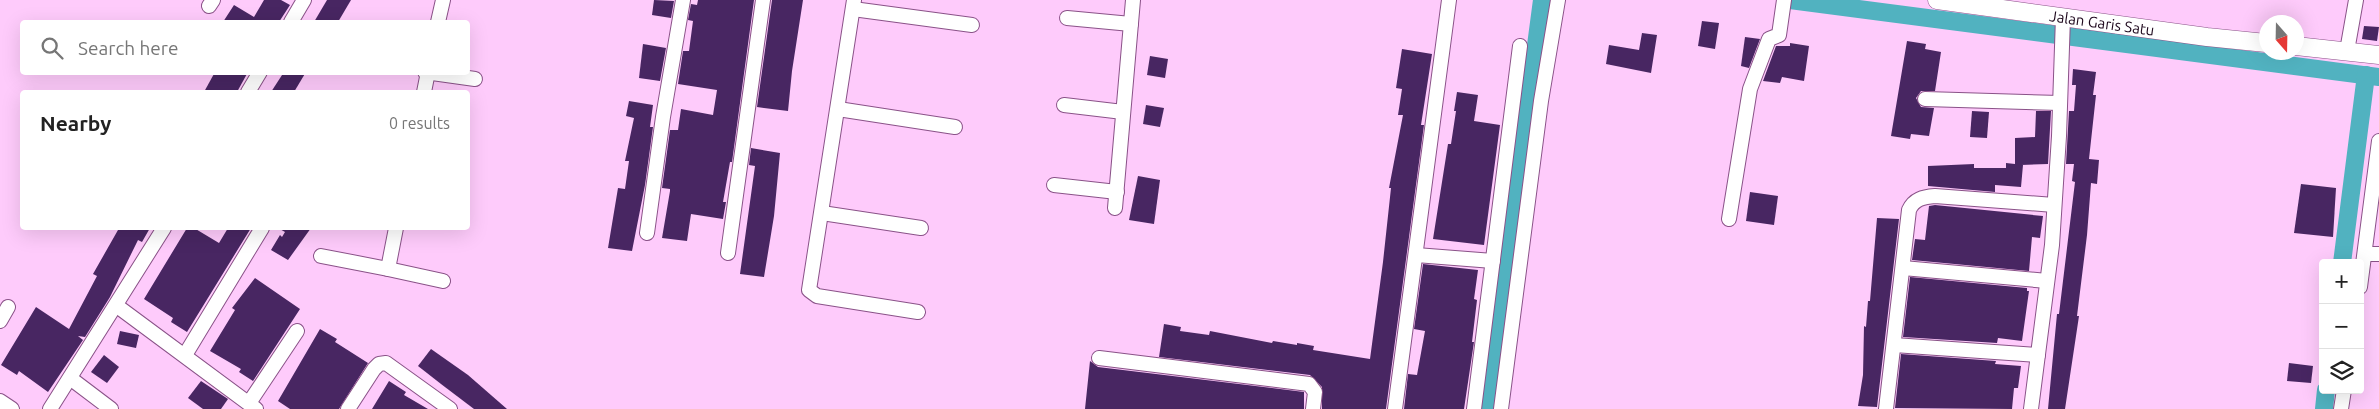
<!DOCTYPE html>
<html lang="en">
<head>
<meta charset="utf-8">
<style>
  :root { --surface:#fff; --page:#f2f2f2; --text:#222; --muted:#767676; --line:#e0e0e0 }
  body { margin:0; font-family:Ubuntu,sans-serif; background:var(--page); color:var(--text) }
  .controls { position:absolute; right:15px; bottom:15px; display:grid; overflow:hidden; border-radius:5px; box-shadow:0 5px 20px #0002 }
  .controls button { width:45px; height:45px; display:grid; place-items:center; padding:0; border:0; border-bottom:1px solid var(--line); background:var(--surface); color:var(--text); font:25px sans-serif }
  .compass { position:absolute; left:2259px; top:15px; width:45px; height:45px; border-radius:50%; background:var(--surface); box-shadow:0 5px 20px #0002; rotate:160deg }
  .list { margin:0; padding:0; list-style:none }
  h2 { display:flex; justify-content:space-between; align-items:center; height:65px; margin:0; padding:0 20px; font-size:21px }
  h2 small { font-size:16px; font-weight:400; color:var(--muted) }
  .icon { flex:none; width:28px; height:28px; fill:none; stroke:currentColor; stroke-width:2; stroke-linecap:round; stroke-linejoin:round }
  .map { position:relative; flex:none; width:2379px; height:409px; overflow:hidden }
  .search { position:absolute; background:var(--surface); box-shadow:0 5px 20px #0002; left:20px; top:20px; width:450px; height:55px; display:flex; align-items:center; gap:12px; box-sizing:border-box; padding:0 18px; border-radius:5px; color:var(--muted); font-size:19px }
  .panel { position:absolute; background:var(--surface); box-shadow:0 5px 20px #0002; left:20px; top:90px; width:450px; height:140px; border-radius:5px }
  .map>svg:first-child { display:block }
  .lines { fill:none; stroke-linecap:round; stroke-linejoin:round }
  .canal { stroke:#51b2c0; stroke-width:18 }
  .building { fill:#482662 }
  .minor-casing { stroke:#8a5288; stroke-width:16 }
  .tertiary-casing { stroke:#8a5288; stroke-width:19 }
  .minor { stroke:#fff; stroke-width:14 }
  .tertiary { stroke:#fff; stroke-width:18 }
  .labels { text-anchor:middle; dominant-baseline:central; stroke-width:5; stroke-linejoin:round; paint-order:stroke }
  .street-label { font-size:15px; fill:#1c061b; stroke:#fff }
</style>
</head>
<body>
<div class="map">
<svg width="2379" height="409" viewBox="0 0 2379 409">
  <rect width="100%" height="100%" fill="#fecbfb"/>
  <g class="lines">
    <g class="canal">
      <polyline points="1790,0 2379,77"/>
      <polyline points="2342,263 2366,75"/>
      <polyline points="1488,409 1542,0"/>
      <polyline points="2324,409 2326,390"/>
    </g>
  </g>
  <g class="building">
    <polygon points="264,0 281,0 290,5 279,22 223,22 234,5 254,17"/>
    <polygon points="327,0 351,0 338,22 314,22"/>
    <polygon points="654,0 674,1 671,18 652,15"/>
    <polygon points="698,0 754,0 732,162 730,162 723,202 726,202 723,219 691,214 687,241 662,238 670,191 670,189 662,188 670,130 678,130 681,109 713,115 717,90 678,84 683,51 689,51 693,21 688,20 691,4 697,5"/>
    <polygon points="772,0 803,0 792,71 788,111 757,107"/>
    <polygon points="1702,21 1719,23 1715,49 1698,46"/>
    <polygon points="2364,26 2379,27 2377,41 2362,39"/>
    <polygon points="1642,33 1657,35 1651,73 1606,64 1609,45 1639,50"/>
    <polygon points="1745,37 1760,39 1749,68 1741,66"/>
    <polygon points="1907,41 1926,44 1925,49 1941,52 1935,91 1921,91 1916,98 1921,107 1934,108 1929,136 1911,134 1910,139 1891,136"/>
    <polygon points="1790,43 1809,46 1804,81 1782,77 1780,83 1763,81 1776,46 1790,46"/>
    <polygon points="643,44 666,48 660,81 639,78"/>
    <polygon points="1402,49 1432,54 1421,125 1424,125 1386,409 1322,409 1322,387 1310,375 1159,357 1164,324 1181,327 1180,331 1209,335 1210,331 1272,343 1273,341 1297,345 1297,343 1314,346 1313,350 1370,359 1383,262 1391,188 1389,188 1403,115 1398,115 1402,89 1396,88"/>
    <polygon points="1150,56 1168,59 1165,78 1147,75"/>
    <polygon points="2073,69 2096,72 2093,95 2096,95 2089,159 2099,160 2097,184 2091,183 2087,235 2077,316 2079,316 2065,409 2048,409 2057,314 2059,314 2075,182 2072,181 2074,164 2066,164 2069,111 2074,111 2076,85 2072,85"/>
    <polygon points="215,72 248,72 237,92 204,92"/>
    <polygon points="284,72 306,72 294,92 271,92"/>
    <polygon points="1457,92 1478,95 1474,121 1500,125 1484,245 1433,239 1448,144 1451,144 1456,111 1454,111"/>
    <polygon points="629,101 653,105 650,127 653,127 645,185 632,251 608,248 618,188 625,189 629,161 625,161 634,118 626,116"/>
    <polygon points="1146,105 1164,108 1160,127 1143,124"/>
    <polygon points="1972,111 1989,112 1987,138 1970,137"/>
    <polygon points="2036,111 2051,111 2048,164 2021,165 2023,165 2021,187 1995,185 1995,192 1928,186 1928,166 1974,164 1974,168 2006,168 2006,163 2015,164 2015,138 2035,137"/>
    <polygon points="751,148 780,153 774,216 764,277 740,274 755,166 749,165"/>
    <polygon points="1138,176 1160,180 1154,224 1129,220"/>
    <polygon points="2301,184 2336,188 2333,237 2294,233"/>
    <polygon points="1750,192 1778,196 1774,225 1746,221"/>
    <polygon points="1935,205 2043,216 2040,238 2032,237 2029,271 1912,260 1915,239 1925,240 1929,206"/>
    <polygon points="1877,218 1899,219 1877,407 1858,406 1863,375 1864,326 1866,327 1868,301 1870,301"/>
    <polygon points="114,228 150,228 142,242 138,240 110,297 85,337 78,336 83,340 48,392 19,371 17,375 1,365 36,307 69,329 97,276 93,274 118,230"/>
    <polygon points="187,228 194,228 219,243 228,228 251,228 187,332 171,322 173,318 144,299"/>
    <polygon points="278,228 311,228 288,260 271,250 280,235 282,237 285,232"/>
    <polygon points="1423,264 1478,270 1474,299 1477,300 1472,342 1474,342 1464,409 1404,409 1408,374 1417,375 1425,331 1414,329"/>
    <polygon points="1910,277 2027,288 2027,291 2029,291 2022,341 1998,338 1997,343 1903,337"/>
    <polygon points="255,278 300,309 253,381 239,372 241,369 210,351 235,310 232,308"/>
    <polygon points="320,329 337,339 335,342 368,363 339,409 290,409 278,401"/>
    <polygon points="120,331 139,335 136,348 117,344"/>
    <polygon points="431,349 468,375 507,409 474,409 441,384 418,366"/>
    <polygon points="1901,354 1996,361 1995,364 2021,366 2018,388 2014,388 2012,409 1895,408"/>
    <polygon points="104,355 119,367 107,383 91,372"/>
    <polygon points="1090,361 1098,367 1304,392 1304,409 1085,409"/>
    <polygon points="2289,363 2313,366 2311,383 2287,381"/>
    <polygon points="201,381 228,399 221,409 203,409 188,398"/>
    <polygon points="389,381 406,392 404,395 428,409 372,409"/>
  </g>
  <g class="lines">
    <g class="minor-casing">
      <g id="minor">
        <polyline points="854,0 809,290 817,296 918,312"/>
        <polyline points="209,6 213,0"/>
        <polyline points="853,9 972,25"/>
        <polyline points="1067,18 1131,24"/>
        <polyline points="291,22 304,0"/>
        <polyline points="438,22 443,0"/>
        <polyline points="2347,51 2356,0"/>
        <polyline points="425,72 475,79"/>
        <polyline points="248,92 260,72"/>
        <polyline points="424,92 428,72"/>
        <polyline points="1925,99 2060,103"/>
        <polyline points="1064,105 1123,112"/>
        <polyline points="838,109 955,127"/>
        <polyline points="1054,185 1117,192"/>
        <polyline points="1115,208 1133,0"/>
        <polyline points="822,213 921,228"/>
        <polyline points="1729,219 1750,89 1769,39 1779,35 1784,0"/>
        <polyline points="396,228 388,269 443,281"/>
        <polyline points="647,233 663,117 683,0"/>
        <polyline points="728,253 763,0"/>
        <polyline points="2366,254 2379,254"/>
        <polyline points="1416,255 1493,261"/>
        <polyline points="321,256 388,269"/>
        <polyline points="1903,268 2047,281"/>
        <polyline points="2360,287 2379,141"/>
        <polyline points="117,306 256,409"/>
        <polyline points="0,321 8,307"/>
        <polyline points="1894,345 2038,355"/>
        <polyline points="185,355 262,228"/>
        <polyline points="1099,358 1309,384 1315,392 1313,409"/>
        <polyline points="70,378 111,409"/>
        <polyline points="0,401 12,409"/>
        <polyline points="249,403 297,331"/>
        <polyline points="50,409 164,228"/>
        <polyline points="348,409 374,369 379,364 386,363 450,409"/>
        <polyline points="1395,409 1449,0"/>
        <polyline points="1474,409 1520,46"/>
        <polyline points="1501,409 1541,101 1558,0"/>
        <path d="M1886 409 1909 210C1914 199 1923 197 1935 196L2054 205"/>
        <polyline points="2031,409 2052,245 2059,136 2063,17"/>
        <polyline points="2341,409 2344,390"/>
      </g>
    </g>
    <g class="tertiary-casing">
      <g id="tertiary">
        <polyline points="1937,0 2207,37 2266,43"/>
        <polyline points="2296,46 2379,55"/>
      </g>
    </g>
    <use href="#minor" class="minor"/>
    <use href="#tertiary" class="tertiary"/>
  </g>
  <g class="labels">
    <g class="street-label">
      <text transform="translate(2102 23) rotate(8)">Jalan Garis Satu</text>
    </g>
  </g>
</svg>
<div class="controls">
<button>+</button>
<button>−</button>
<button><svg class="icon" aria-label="layers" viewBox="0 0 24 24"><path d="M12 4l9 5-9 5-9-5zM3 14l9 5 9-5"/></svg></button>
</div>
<svg class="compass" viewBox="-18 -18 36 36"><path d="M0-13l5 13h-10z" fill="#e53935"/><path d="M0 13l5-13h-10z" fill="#767676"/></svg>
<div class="search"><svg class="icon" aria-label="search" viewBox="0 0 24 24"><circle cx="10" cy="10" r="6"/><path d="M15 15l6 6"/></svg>Search here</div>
<section class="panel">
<h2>Nearby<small>0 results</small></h2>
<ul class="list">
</ul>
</section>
</div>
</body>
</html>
